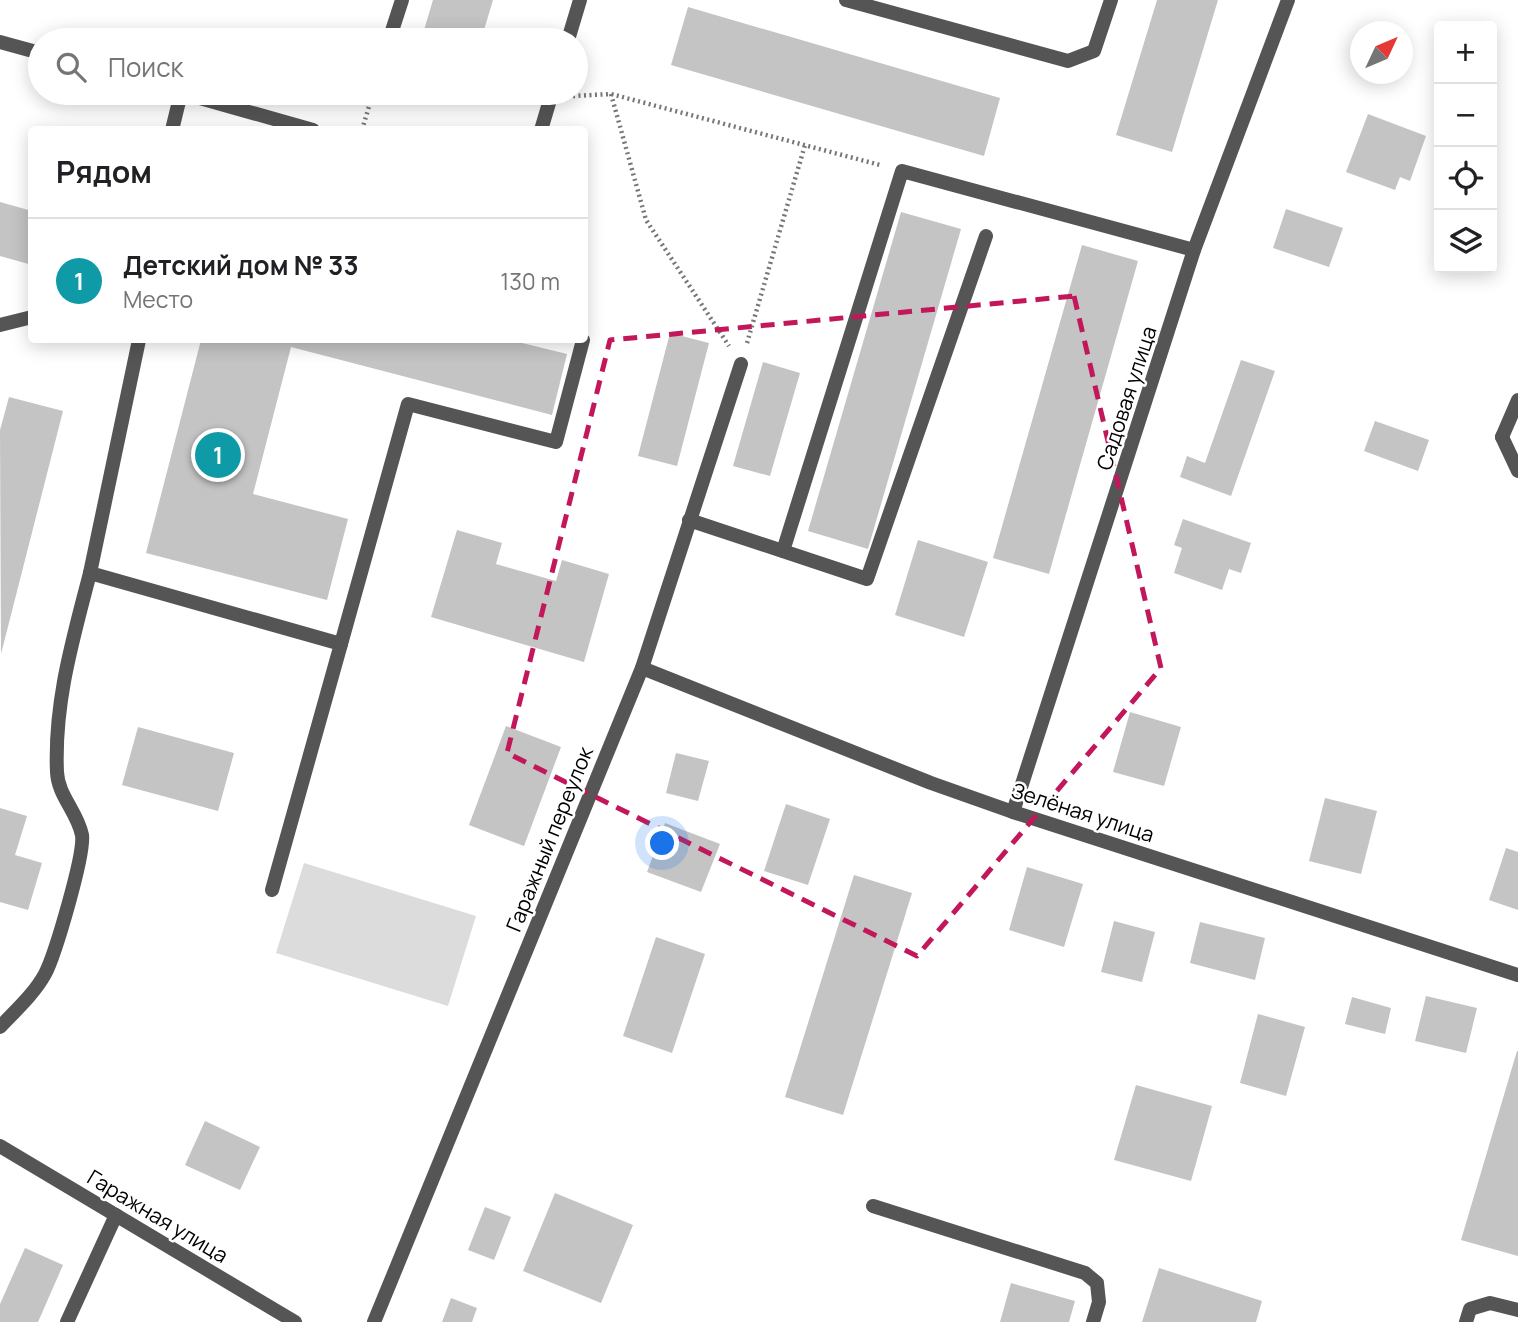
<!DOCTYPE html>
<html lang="ru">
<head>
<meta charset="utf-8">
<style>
  :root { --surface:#fff; --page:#f2f2f2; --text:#202124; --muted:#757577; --line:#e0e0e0; --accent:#000 }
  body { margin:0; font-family:Manrope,sans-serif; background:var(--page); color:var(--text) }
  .controls { position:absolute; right:21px; top:21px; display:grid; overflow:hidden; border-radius:7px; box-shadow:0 4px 18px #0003 }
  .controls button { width:63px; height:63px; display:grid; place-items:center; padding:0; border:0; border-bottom:2px solid var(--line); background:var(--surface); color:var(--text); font:35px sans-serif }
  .compass { position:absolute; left:1350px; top:21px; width:63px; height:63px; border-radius:50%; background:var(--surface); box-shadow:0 4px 18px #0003; rotate:46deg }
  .you { position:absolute; left:663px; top:844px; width:24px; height:24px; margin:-18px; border:5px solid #fff; border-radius:50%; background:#1a73e8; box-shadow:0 0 0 10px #1a73e833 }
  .badge { display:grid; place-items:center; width:46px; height:46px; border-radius:50%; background:var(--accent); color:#fff; font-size:23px; font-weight:700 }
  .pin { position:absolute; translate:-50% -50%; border:4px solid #fff; box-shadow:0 2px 7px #0006 }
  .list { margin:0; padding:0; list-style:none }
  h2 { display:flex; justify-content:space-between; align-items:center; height:91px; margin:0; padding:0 28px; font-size:30px }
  h2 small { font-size:23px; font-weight:400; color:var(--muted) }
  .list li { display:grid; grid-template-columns:46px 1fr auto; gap:21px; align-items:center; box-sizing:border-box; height:126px; padding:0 28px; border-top:2px solid var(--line) }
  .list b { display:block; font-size:26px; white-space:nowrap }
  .list p { margin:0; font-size:23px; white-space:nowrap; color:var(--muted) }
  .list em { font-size:23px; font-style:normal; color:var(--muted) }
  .icon { flex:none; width:38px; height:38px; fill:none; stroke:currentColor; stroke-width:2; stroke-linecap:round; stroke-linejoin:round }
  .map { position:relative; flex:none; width:1518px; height:1322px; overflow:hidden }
  .search { position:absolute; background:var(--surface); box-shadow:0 4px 18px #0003; left:28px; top:28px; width:560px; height:77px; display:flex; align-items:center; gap:18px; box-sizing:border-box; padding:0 24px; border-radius:38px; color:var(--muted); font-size:26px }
  .panel { position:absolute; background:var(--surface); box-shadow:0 4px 18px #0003; left:28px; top:126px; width:560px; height:217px; border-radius:7px }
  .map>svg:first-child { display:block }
  .green { fill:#dcdcdc }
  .building { fill:#c4c4c4 }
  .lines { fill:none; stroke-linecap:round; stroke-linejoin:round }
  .path { stroke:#777; stroke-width:4.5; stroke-dasharray:2 3.5; stroke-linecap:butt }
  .lane { stroke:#555; stroke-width:14 }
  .street { stroke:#555; stroke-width:14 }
  .marked { fill:none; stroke:#c2185b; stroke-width:5; stroke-dasharray:14 9; stroke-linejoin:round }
  .labels { text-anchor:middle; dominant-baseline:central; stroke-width:5; stroke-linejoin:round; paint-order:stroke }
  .street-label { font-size:21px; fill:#000; stroke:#fff }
</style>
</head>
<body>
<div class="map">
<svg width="1518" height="1322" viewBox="0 0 1518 1322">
  <rect width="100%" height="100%" fill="#fff"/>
  <polygon class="green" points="304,863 476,916 448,1006 276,953"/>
  <g class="building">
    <polygon points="433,0 493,0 481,40 421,40"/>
    <polygon points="1157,0 1218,0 1172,152 1116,135"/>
    <polygon points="688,7 1000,98 984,156 671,65"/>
    <polygon points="1368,114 1426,136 1410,181 1400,177 1395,190 1346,172"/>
    <polygon points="0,202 32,211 32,265 0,256"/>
    <polygon points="1286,209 1343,228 1329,267 1273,248"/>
    <polygon points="901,212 961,229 868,549 808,531"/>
    <polygon points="1082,245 1138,261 1049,574 993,558"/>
    <polygon points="670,333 709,343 677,466 638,456"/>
    <polygon points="201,340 510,340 567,354 552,415 291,347 253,494 348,519 327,600 146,553"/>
    <polygon points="1241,360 1275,371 1231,496 1180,477 1187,456 1205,463"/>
    <polygon points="763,362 800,373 770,476 733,466"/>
    <polygon points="9,397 63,411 1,654 0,430"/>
    <polygon points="1375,421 1429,440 1418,471 1364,451"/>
    <polygon points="1183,519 1251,543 1241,573 1229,569 1222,590 1174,573 1182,548 1174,545"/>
    <polygon points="457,530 502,543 496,564 556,581 562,560 609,574 584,662 431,617"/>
    <polygon points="918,540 988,562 964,637 895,615"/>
    <polygon points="1130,712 1181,727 1164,786 1113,772"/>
    <polygon points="506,726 561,747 524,846 469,825"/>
    <polygon points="138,727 234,753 218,811 122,785"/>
    <polygon points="676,753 709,761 698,801 666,793"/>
    <polygon points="1325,798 1377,811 1361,874 1309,861"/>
    <polygon points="786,804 830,819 808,885 764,871"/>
    <polygon points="0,808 27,816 15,855 42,863 28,910 0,902"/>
    <polygon points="665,823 720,844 701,892 647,872"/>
    <polygon points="1506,848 1518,852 1518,910 1489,900"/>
    <polygon points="1027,867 1083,884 1064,947 1009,930"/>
    <polygon points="854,875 912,893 843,1115 785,1097"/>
    <polygon points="1114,921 1155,932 1142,982 1101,972"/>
    <polygon points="1200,922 1265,938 1255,980 1190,963"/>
    <polygon points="656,937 705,954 672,1053 623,1036"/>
    <polygon points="1426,996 1477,1008 1466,1053 1415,1041"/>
    <polygon points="1352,997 1391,1008 1385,1034 1345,1024"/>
    <polygon points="1258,1014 1305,1027 1286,1096 1240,1083"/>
    <polygon points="1517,1051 1518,1051 1518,1256 1461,1240"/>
    <polygon points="1136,1085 1212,1106 1191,1181 1114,1160"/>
    <polygon points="205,1121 260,1147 240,1190 185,1165"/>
    <polygon points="555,1193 633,1225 601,1303 523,1271"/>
    <polygon points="485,1207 511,1217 494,1260 468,1250"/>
    <polygon points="25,1248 63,1265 38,1322 0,1322 0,1304"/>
    <polygon points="1159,1268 1262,1301 1256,1322 1142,1322"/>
    <polygon points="1011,1283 1075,1301 1069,1322 1000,1322"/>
    <polygon points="451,1298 477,1308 472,1322 442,1322"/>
  </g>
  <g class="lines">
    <g class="path">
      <polyline points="611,94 646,220 729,346"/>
      <polyline points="573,96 611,94 880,165"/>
      <polyline points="362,130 373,93"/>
      <polyline points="747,343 805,145"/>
    </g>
    <g class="lane">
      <polyline points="846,0 1068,61 1094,51 1111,0"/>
      <polyline points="389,40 402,0"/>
      <polyline points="172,130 181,93"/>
      <polyline points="0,325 32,317"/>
      <polyline points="139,340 90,573 341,644 272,890"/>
      <polyline points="1502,437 1518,400"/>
      <polyline points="689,520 867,579 986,236"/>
      <polyline points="783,551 902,171 1194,250"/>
      <polyline points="341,644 408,404 556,442 583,340"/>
      <path d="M0 1027C16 1010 34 994 45 974 55 955 85 854 82 835 77 811 58 796 57 772 54 702 73 639 90 573"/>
      <polyline points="873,1206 1085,1273 1097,1283 1099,1302 1093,1322"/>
      <polyline points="1466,1322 1470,1309 1490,1303 1518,1310"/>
    </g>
    <g class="street">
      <polyline points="568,40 580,0"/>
      <polyline points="0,42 40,53"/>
      <polyline points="182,93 313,130"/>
      <polyline points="541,130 552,93"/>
      <polyline points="1502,437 1518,471"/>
      <polyline points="642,668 931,783 1013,812 1518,975"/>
      <polyline points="1013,812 1194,250 1288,0"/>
      <polyline points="0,1146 295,1322"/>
      <polyline points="67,1322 116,1215"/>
      <polyline points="374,1322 642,668 741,364"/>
    </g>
  </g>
  <path class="marked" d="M1074 296 1161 668 917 956 507 753 610 340Z"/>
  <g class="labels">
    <g class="street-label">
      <text transform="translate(1126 398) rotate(-72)">Садовая улица</text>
      <text transform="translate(1083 812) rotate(18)">Зелёная улица</text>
      <text transform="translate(549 839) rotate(-68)">Гаражный переулок</text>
      <text transform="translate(158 1216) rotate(31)">Гаражная улица</text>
    </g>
  </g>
</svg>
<div class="controls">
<button>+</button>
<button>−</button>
<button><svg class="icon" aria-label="locate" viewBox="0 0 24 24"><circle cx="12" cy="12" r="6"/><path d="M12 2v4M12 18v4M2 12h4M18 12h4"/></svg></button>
<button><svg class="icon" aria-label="layers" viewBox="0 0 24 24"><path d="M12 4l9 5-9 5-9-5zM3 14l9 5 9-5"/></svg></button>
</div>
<svg class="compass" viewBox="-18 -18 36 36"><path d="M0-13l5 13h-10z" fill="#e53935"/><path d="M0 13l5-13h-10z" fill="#757577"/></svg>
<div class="you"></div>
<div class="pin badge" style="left:218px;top:455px;background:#0f9aa8">1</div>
<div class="search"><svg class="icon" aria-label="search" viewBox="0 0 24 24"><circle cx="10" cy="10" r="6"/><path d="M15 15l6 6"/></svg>Поиск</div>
<section class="panel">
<h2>Рядом<small></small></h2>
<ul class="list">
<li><span class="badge" style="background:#0f9aa8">1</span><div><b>Детский дом № 33</b><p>Место</p></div><em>130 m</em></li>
</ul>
</section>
</div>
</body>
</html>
